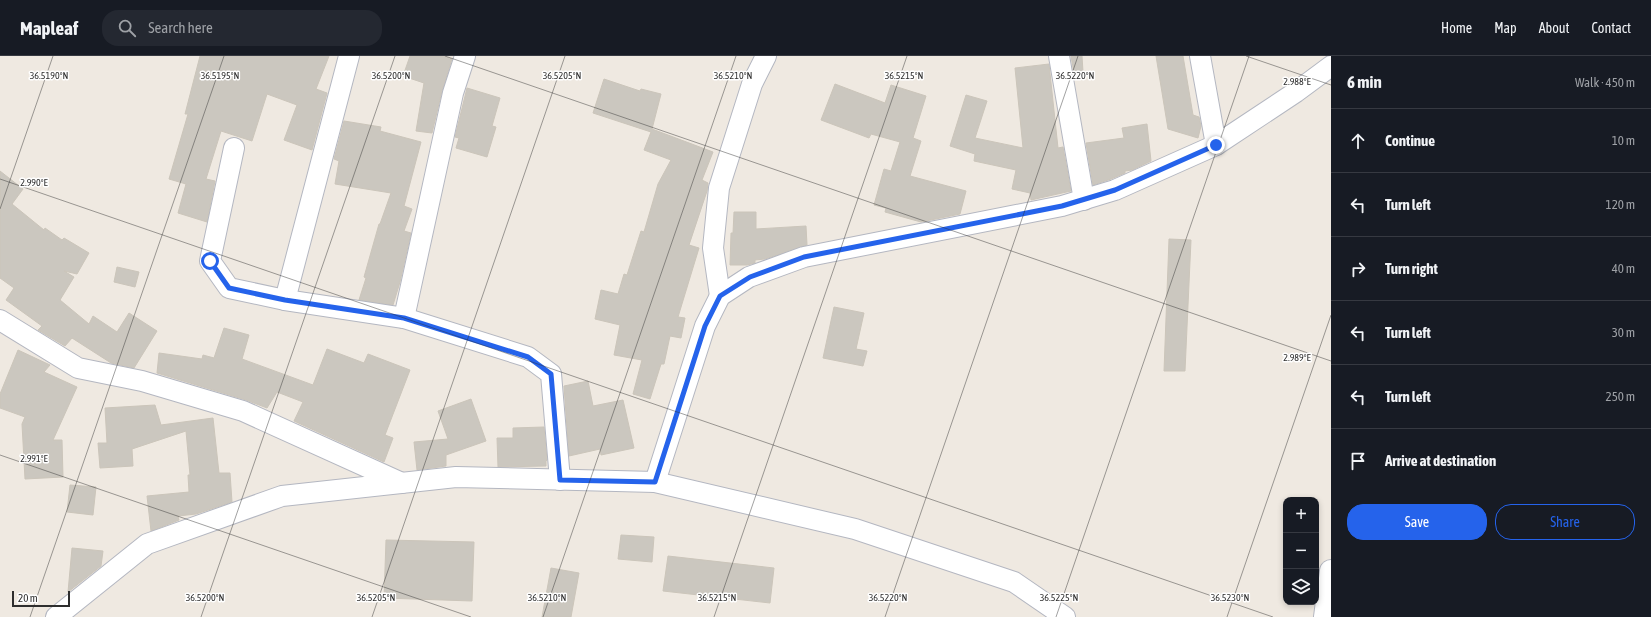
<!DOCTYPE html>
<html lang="en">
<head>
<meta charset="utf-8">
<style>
  :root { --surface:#171b24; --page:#242831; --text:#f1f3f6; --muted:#9ea1a6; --line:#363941; --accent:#2563eb }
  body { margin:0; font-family:"Asap Condensed",sans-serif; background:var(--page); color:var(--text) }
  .controls { position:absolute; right:12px; bottom:12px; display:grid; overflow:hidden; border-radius:8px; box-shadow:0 2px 6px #0003 }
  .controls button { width:36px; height:36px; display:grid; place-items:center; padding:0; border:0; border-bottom:1px solid var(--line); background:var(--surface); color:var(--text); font:20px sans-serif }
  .scale { position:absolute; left:12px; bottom:10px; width:58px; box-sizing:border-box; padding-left:4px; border:2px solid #2e2e2e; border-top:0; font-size:11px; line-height:14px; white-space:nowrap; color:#2e2e2e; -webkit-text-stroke:3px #fff; paint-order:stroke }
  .stop { position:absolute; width:12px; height:12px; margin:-9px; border:3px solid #2563eb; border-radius:50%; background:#fff }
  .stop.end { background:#2563eb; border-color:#fff; box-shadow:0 1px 4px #0008 }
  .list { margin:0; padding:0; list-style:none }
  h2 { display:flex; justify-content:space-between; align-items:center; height:52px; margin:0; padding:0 16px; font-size:17px }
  h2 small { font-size:13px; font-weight:400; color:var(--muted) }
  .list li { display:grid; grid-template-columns:26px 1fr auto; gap:12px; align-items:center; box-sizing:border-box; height:64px; padding:0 16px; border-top:1px solid var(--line) }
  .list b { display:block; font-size:15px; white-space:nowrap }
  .list em { font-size:13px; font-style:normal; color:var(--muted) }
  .actions { display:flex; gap:8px; padding:12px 16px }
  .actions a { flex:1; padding:9px 0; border:1px solid var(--accent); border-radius:16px; text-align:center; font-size:14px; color:var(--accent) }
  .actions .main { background:var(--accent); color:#fff }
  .icon { flex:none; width:22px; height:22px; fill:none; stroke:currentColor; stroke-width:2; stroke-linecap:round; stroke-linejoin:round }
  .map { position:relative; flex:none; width:1331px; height:561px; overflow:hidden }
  header { display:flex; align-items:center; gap:24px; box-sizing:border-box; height:56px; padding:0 20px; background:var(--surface); border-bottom:1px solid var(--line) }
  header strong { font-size:19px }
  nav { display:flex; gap:22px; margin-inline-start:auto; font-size:14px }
  .search { width:280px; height:36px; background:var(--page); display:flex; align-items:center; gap:10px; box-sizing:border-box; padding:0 14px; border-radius:16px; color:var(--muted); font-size:15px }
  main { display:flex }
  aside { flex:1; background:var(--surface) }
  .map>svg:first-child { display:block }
  .building { fill:#cbc7bf; stroke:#cbc5ba }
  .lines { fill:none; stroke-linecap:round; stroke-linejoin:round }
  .street-casing { stroke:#b4b7c1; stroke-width:22 }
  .secondary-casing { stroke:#b4b7c1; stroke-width:24 }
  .street { stroke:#fff; stroke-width:20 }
  .secondary { stroke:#fff; stroke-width:22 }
  .route { stroke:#2563eb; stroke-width:5 }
  .ticks { fill:none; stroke:#2e2e2e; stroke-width:1; stroke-opacity:0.45 }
  .ticks-label { font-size:10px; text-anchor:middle; fill:#2e2e2e; stroke:#fff; stroke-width:3; stroke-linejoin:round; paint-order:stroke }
</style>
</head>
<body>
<header>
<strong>Mapleaf</strong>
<div class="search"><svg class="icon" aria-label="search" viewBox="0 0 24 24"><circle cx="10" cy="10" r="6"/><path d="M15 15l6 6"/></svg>Search here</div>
<nav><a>Home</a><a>Map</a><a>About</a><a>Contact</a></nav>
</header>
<main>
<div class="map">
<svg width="1331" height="561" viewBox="0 0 1331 561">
  <rect width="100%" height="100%" fill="#efe9e1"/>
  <g class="building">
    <polygon points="200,0 329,0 316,33 327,37 312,94 284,84 297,49 267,38 252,85 221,75 206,123 215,125 207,166 178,157 186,128 169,123 188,58 185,58"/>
    <polygon points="410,0 443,0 452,3 442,35 432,77 416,75 424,27 403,20"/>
    <polygon points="1071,0 1082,0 1083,16 1074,17"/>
    <polygon points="1156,0 1183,0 1193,59 1199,61 1201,70 1198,82 1168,73"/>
    <polygon points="1049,8 1058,92 1063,91 1071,135 1031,144 1030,137 1012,133 1016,114 974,105 975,98 950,90 966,39 987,45 975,82 1023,92 1015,12"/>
    <polygon points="604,23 640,35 641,33 661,38 652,73 713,96 702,124 708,127 707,135 689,189 699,192 678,261 685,262 681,282 670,280 664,308 661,308 650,343 633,338 642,304 614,299 620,269 595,263 601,234 618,238 624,218 627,219 641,175 644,176 658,128 671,104 644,94 651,76 593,57"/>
    <polygon points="835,28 885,47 891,29 926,40 913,82 921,85 910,120 966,135 960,158 921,166 885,156 886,152 874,149 884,113 891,115 900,86 871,78 869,82 821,64"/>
    <polygon points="467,32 500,42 492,70 496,71 487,101 456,92 459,82 455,81"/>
    <polygon points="344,65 381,71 380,75 421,86 404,150 412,153 404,175 411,177 400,226 393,249 359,244 366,222 364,221 379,168 380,168 391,137 335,128 339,105 334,103"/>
    <polygon points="1147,68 1151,105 1132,114 1125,115 1125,117 1111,123 1093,129 1086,87 1124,82 1122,72"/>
    <polygon points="0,115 23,133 12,148 44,174 45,172 62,184 64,182 89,197 77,218 64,215 74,221 60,244 89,268 93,260 117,276 129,257 157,275 134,312 111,307 72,282 65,290 38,274 42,270 6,244 14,232 0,222"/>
    <polygon points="734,156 756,156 756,173 806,170 807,189 765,203 755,204 755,207 747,209 730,209 731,177 733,177"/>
    <polygon points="1169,183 1191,184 1185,315 1164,315"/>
    <polygon points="117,211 139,216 135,231 114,226"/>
    <polygon points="834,251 864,257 856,293 867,295 863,310 823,302"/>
    <polygon points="224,272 249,279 242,303 313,329 327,293 364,307 368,298 410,314 385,379 393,382 384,406 294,365 303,346 277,336 267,352 246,344 157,317 159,297 202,303 203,299 214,302"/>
    <polygon points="18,294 50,309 44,316 77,331 53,384 62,384 63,421 25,423 22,368 25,361 0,352 0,338"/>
    <polygon points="588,325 593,350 623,344 634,392 601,399 600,393 569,400 564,330"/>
    <polygon points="471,343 486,385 446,399 446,410 417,414 414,386 448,383 438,355"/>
    <polygon points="155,349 161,369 213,362 219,417 230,417 232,446 196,458 178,460 179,464 151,475 147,440 189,436 188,419 190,419 186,375 132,393 133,410 100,412 98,387 107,387 105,352"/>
    <polygon points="544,371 547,404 546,405 546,410 498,411 497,382 513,382 513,372"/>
    <polygon points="70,429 96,431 93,459 67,456"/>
    <polygon points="621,479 654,481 652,506 618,503"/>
    <polygon points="386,484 474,486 472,545 384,542"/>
    <polygon points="72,492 103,495 101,510 68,536"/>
    <polygon points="668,500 774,512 770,547 663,535"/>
    <polygon points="551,512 579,517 571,561 542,561"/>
  </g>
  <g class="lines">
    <g class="street-casing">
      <g id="street">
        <polyline points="1059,0 1084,144"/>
        <polyline points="1200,0 1216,89"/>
        <polyline points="234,92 210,205 229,232 285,244 404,262 528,301 551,318 560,424"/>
        <polyline points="720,240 713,192 719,132 752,28 766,0"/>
        <polyline points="285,244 349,0"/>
        <polyline points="404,262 453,37 465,0"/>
        <polyline points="0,264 78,312 142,325 243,355 402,427"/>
        <polyline points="655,426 705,270 720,240 749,221 804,201 1062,150 1115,134 1216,89 1296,36 1331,10"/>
        <polyline points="56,561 147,488 282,440 456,421 655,426 855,473 1014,526 1065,561"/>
      </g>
    </g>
    <g class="secondary-casing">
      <polyline id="secondary" points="1325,561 1331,515"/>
    </g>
    <use href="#street" class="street"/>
    <use href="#secondary" class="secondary"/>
  </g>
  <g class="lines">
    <polyline class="route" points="210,205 229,232 285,244 404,262 528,301 551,318 560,424 655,426 705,270 720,240 750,221 804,201 1062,150 1115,134 1216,89"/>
  </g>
  <path class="ticks" d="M445 0 1331 305M1246 0 1331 29M0 123 1273 561M0 153 53 0M0 399 471 561M30 561 224 0M201 561 395 0M372 561 565 0M543 561 736 0M714 561 907 0M885 561 1078 0M1056 561 1249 0M1227 561 1331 259"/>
  <g class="ticks-label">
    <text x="49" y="23">36.5190°N</text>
    <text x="562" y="23">36.5205°N</text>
    <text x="733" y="23">36.5210°N</text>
    <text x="220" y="23">36.5195°N</text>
    <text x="391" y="23">36.5200°N</text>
    <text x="904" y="23">36.5215°N</text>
    <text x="1075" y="23">36.5220°N</text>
    <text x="1297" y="29">2.988°E</text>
    <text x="34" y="130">2.990°E</text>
    <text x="1297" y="305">2.989°E</text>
    <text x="34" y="406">2.991°E</text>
    <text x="205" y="545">36.5200°N</text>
    <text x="376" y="545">36.5205°N</text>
    <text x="547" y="545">36.5210°N</text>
    <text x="717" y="545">36.5215°N</text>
    <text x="888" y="545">36.5220°N</text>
    <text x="1059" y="545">36.5225°N</text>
    <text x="1230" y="545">36.5230°N</text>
  </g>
</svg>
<div class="controls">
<button>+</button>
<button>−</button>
<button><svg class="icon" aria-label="layers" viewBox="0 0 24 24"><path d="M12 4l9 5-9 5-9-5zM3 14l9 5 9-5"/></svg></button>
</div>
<div class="scale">20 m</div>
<div class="stop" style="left:210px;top:205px"></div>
<div class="stop end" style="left:1216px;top:89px"></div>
</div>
<aside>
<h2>6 min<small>Walk · 450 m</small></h2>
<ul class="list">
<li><svg class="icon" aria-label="ahead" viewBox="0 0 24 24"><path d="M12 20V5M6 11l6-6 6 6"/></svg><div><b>Continue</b></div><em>10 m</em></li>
<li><svg class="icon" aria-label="left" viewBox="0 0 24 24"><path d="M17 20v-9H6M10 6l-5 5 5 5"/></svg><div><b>Turn left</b></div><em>120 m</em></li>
<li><svg class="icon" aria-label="right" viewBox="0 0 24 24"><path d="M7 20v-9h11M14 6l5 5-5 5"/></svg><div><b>Turn right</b></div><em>40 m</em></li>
<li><svg class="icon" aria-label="left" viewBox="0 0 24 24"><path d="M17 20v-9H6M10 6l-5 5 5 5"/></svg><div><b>Turn left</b></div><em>30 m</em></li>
<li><svg class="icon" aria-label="left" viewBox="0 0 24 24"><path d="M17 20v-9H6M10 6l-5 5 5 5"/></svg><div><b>Turn left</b></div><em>250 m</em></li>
<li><svg class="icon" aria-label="arrive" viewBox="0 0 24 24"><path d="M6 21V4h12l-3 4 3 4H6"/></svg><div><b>Arrive at destination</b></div></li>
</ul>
<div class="actions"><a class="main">Save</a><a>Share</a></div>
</aside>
</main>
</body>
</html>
